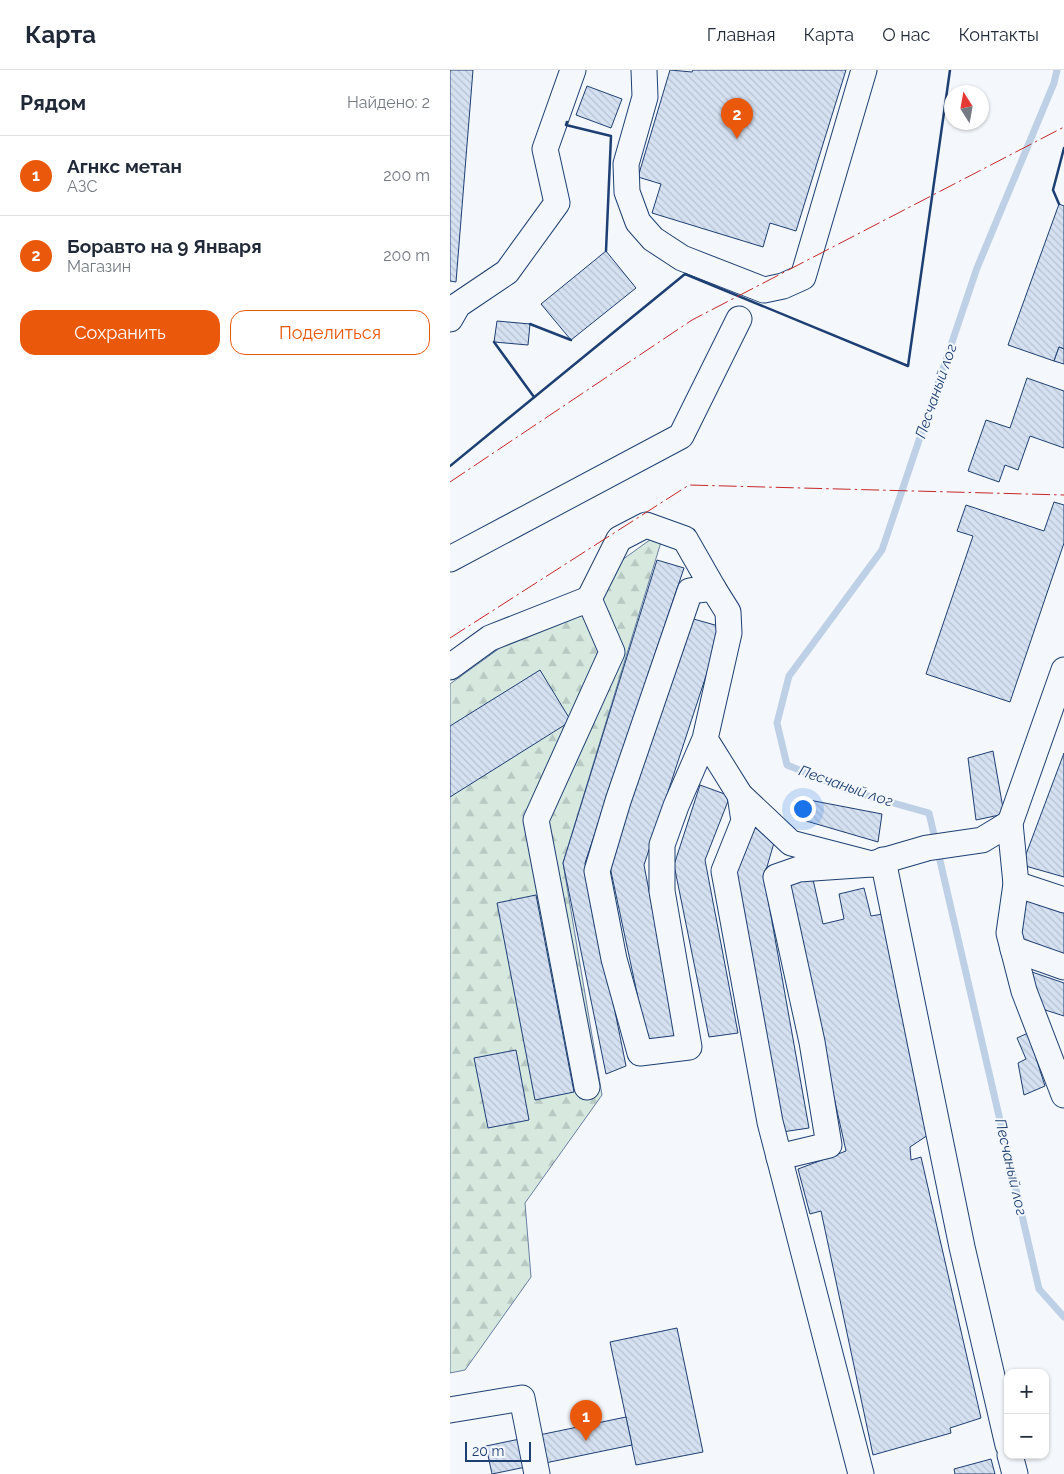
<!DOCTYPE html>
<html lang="ru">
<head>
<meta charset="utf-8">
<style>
  :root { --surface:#fff; --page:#f6f6f7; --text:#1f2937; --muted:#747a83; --line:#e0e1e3; --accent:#ea580c }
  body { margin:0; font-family:Raleway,sans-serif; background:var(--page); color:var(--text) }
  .controls { position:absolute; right:15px; bottom:15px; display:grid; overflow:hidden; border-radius:10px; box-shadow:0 1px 4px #0004 }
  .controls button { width:45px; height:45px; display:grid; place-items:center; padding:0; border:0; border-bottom:1px solid var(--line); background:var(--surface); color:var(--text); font:25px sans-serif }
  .compass { position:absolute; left:494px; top:15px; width:45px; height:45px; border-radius:50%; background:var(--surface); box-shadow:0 1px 4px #0004; rotate:349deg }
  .scale { position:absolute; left:15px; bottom:12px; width:66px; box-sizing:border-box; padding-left:5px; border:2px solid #1d3f73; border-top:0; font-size:14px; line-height:18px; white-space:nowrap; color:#1d3f73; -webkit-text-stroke:4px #f4f7fb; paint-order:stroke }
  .you { position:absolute; left:352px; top:738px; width:18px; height:18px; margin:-12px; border:4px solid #fff; border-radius:50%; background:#1a73e8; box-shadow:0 0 0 8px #1a73e833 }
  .badge { display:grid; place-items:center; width:32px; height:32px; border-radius:50%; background:var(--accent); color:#fff; font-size:16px; font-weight:700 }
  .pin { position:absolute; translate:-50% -41px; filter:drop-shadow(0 1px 2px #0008) }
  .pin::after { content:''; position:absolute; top:26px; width:18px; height:15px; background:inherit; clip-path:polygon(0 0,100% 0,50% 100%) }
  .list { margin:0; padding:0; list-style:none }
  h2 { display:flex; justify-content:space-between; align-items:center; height:65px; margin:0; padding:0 20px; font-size:21px }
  h2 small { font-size:16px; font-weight:400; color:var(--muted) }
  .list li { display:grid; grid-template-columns:32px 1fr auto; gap:15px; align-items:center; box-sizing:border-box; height:80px; padding:0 20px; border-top:1px solid var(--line) }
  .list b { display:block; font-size:19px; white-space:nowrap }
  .list p { margin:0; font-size:16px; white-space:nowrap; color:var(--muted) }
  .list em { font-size:16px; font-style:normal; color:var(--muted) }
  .actions { display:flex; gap:10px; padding:15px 20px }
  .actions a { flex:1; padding:11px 0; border:1px solid var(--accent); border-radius:15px; text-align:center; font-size:18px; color:var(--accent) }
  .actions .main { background:var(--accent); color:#fff }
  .map { position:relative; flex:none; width:614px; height:1404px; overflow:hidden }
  header { display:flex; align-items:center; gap:30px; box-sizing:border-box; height:70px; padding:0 25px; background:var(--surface); border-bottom:1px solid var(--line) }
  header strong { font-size:24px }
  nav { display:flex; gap:28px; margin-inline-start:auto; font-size:18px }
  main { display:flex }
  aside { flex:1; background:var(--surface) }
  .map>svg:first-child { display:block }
  .forest { fill:url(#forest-firs); stroke:#687fa3 }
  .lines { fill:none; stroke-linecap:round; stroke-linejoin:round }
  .stream { stroke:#bed0e5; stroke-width:7 }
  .building { fill:url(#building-back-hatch); stroke:#1d3f73 }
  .minor-casing { stroke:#1d3f73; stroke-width:27 }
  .minor { stroke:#f4f7fb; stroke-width:25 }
  .wall { stroke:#1d3f73; stroke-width:2.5 }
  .power { stroke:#c62828; stroke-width:1; stroke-dasharray:18 4 2.5 4; stroke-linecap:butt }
  .labels { text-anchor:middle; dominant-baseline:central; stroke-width:4; stroke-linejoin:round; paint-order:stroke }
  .water-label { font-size:15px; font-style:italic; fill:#1d3f73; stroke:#f4f7fb }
</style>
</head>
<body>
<header>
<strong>Карта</strong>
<nav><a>Главная</a><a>Карта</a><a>О нас</a><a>Контакты</a></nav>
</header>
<main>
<aside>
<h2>Рядом<small>Найдено: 2</small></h2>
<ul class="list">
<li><span class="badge">1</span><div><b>Агнкс метан</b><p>АЗС</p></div><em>200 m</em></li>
<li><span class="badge">2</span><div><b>Боравто на 9 Января</b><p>Магазин</p></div><em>200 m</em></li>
</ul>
<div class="actions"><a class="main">Сохранить</a><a>Поделиться</a></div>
</aside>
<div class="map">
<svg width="614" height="1404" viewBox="0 0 614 1404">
  <defs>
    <pattern id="forest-firs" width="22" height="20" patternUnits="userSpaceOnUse" patternTransform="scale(1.25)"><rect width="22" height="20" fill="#d7e8df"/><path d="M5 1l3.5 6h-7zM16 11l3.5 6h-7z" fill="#b8c8c3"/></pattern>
    <pattern id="building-back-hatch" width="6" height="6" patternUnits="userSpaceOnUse" patternTransform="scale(1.25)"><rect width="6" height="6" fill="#d5e0f0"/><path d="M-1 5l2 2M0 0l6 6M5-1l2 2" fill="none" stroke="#b6c1d1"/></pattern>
  </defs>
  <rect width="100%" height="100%" fill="#f4f7fb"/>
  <polygon class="forest" points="215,459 113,793 152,1025 75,1133 81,1207 15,1300 0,1303 0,614"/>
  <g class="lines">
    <polyline class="stream" points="607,0 604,13 527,198 432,480 339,606 327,653 337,695 404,722 479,743 589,1219 614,1247"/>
  </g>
  <g class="building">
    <polygon points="0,0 23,0 6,212 0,211"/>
    <polygon points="220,0 242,2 243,0 396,0 346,161 320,153 313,177 202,143 211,114 188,107"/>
    <polygon points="137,16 172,29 161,58 126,45"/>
    <polygon points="609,134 614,136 614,279 609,277 604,291 558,275"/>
    <polygon points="156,181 186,218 121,270 91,234"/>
    <polygon points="47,251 80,254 78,275 44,272"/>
    <polygon points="609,277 614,279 614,294 604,291"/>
    <polygon points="577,308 614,321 614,378 580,366 568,400 555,395 549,412 518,401 536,350 560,358"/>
    <polygon points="604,432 614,435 614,473 560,632 476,604 523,466 507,461 516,435 594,461"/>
    <polygon points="207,490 234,498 135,793 176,996 156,1004 113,793"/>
    <polygon points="240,548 272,557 194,795 227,966 197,970 159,792"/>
    <polygon points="90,600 121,651 0,727 0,656"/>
    <polygon points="543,681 554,744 526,750 518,688"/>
    <polygon points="614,683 614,807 572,795"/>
    <polygon points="250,715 280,726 255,790 288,963 259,967 224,795"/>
    <polygon points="354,729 432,744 428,772 346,748"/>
    <polygon points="299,756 326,766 314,807 359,1058 332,1062 280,813"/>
    <polygon points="362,805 373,854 394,849 389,824 414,818 421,846 433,844 478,1065 460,1077 461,1090 471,1087 531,1348 500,1358 501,1363 423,1385 371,1141 360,1144 348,1099 396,1081 336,812"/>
    <polygon points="86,825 124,1022 85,1030 47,833"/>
    <polygon points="576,830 614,843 614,887 568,871"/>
    <polygon points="582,902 614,913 614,946 586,937"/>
    <polygon points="578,963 595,1016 574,1025 568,993 576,989 567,968"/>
    <polygon points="66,980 79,1050 38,1058 24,988"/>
    <polygon points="227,1258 253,1382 186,1395 160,1272"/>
    <polygon points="176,1347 182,1375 42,1404 36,1376"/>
    <polygon points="541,1389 545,1404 505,1404 504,1399"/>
  </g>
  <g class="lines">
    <g class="minor-casing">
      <g id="minor">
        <polyline points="194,0 195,27 176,94 177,122 188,152 203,169 232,188 314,220 333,216 353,207 414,0"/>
        <polyline points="0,249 8,235 57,202 107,133 95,79 123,0"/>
        <polyline points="0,489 231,366 289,249"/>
        <polyline points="139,529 169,469 196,455 235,469 263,518"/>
        <polyline points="0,597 40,568 139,529 162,582 86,750 137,1017"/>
        <polyline points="614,600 560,753 566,814 559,863 574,921 614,1025"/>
        <polyline points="255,669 279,563 278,542 263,518 240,521 168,731 147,801 164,889 190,983 239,977 212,821 212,775 226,736 255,669 290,725"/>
        <polyline points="433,790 512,1177 558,1375"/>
        <polyline points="566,814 614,830"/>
        <polyline points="563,879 614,897"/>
        <polyline points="329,1087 379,1075 362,972 326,807 349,799 422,794 477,778 532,770 560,753"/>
        <polyline points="0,1340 72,1328 87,1404"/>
        <polyline points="560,1385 565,1404"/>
        <polyline points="411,1404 320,1052 274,801 294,751 290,725 341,773 422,794"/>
      </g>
    </g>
    <use href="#minor" class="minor"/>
    <g class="wall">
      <polyline points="117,52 116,55 161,66 156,181"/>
      <polyline points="609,134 603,120 614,78"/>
      <polyline points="80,254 121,270"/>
      <polyline points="44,272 84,327"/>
      <polyline points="0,396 235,204 458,296 500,0"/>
    </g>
    <g class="power">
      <polyline points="0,412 242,250 614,57"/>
      <polyline points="0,568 239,415 614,425"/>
    </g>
  </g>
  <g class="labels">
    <g class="water-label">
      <text transform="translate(486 321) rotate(-71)">Песчаный лог</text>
      <text transform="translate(396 716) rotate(19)">Песчаный лог</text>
      <text transform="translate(561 1097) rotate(77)">Песчаный лог</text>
    </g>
  </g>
</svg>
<div class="controls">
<button>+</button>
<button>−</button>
</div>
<svg class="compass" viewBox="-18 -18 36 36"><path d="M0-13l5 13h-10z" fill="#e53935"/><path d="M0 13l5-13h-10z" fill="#747a83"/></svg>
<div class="scale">20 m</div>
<div class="you"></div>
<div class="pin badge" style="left:136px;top:1371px">1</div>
<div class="pin badge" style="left:287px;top:69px">2</div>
</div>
</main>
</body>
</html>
